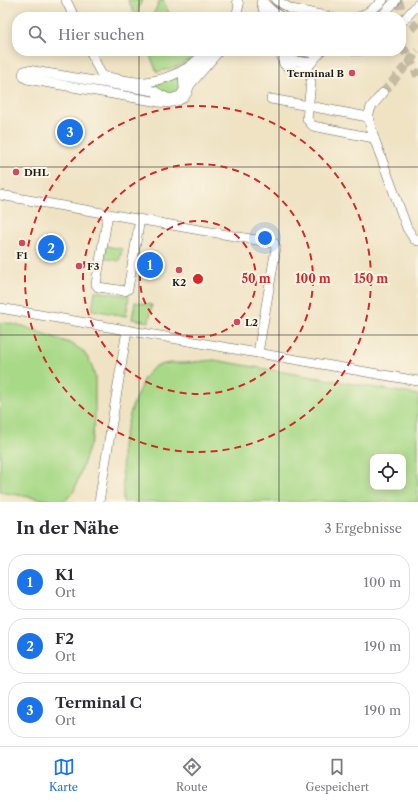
<!DOCTYPE html>
<html lang="de">
<head>
<meta charset="utf-8">
<style>
  :root { --surface:#fff; --page:#f7f7f7; --text:#2b2b33; --muted:#7c7c81; --line:#e1e1e2; --accent:#1a73e8 }
  body { margin:0; font-family:"Libre Caslon Text",serif; background:var(--page); color:var(--text) }
  .controls { position:absolute; right:12px; bottom:12px; display:grid; overflow:hidden; border-radius:8px; box-shadow:0 2px 10px #0003 }
  .controls button { width:36px; height:36px; display:grid; place-items:center; padding:0; border:0; border-bottom:1px solid var(--line); background:var(--surface); color:var(--text); font:20px sans-serif }
  .you { position:absolute; left:265px; top:238px; width:14px; height:14px; margin:-10px; border:3px solid #fff; border-radius:50%; background:#1a73e8; box-shadow:0 0 0 6px #1a73e833 }
  .badge { display:grid; place-items:center; width:26px; height:26px; border-radius:50%; background:var(--accent); color:#fff; font-size:13px; font-weight:700 }
  .pin { position:absolute; translate:-50% -50%; border:2px solid #fff; box-shadow:0 1px 4px #0006 }
  .list { margin:0; padding:0; list-style:none }
  h2 { display:flex; justify-content:space-between; align-items:center; height:52px; margin:0; padding:0 16px; font-size:17px }
  h2 small { font-size:13px; font-weight:400; color:var(--muted) }
  .list li { display:grid; grid-template-columns:26px 1fr auto; gap:12px; align-items:center; box-sizing:border-box; height:56px; margin:0 8px 8px; padding:0 8px; border:1px solid var(--line); border-radius:16px }
  .list b { display:block; font-size:15px; white-space:nowrap }
  .list p { margin:0; font-size:13px; white-space:nowrap; color:var(--muted) }
  .list em { font-size:13px; font-style:normal; color:var(--muted) }
  .icon { flex:none; width:22px; height:22px; fill:none; stroke:currentColor; stroke-width:2; stroke-linecap:round; stroke-linejoin:round }
  .map { position:relative; flex:none; width:418px; height:502px; overflow:hidden }
  .search { position:absolute; background:var(--surface); box-shadow:0 2px 10px #0003; left:12px; right:12px; top:12px; height:44px; display:flex; align-items:center; gap:10px; box-sizing:border-box; padding:0 14px; border-radius:16px; color:var(--muted); font-size:15px }
  .sheet { height:244px; background:var(--surface) }
  nav { display:flex; justify-content:space-around; align-items:center; box-sizing:border-box; height:56px; border-top:1px solid var(--line); background:var(--surface); font-size:11px; color:var(--muted) }
  nav a { display:grid; justify-items:center; gap:2px }
  nav .on { color:var(--accent) }
  .map>svg:first-child { display:block }
  .green { fill:#a8d987; stroke:#627a52; fill-rule:evenodd }
  .lines { fill:none; stroke-linecap:round; stroke-linejoin:round }
  .minor-tunnel { stroke:#c5bba2; stroke-width:9; stroke-dasharray:9 4.5; stroke-linecap:butt }
  .minor-casing { stroke:#666257; stroke-width:10 }
  .minor { stroke:#fff; stroke-width:9 }
  .grid { fill:none; stroke:#1c1c1c; stroke-width:1; stroke-opacity:0.55 }
  .ring { fill:none; stroke:#d62828; stroke-width:2; stroke-dasharray:7 5 }
  .poi-dot { fill:#d1495b; stroke:#fcf5e5; stroke-width:1.5 }
  .labels { text-anchor:middle; dominant-baseline:central; stroke-width:4; stroke-linejoin:round; paint-order:stroke }
  .poi-label { font-size:10px; font-weight:bold; fill:#1c1c1c; stroke:#fcf5e5; text-anchor:start }
  .centre { fill:#d62828; stroke:#fcf5e5; stroke-width:2 }
  .ring-label { font-size:12px; text-anchor:middle; font-weight:bold; fill:#d62828; stroke:#fcf5e5; stroke-width:4; stroke-linejoin:round; paint-order:stroke }
</style>
</head>
<body>
<div class="map">
<svg width="418" height="502" viewBox="0 0 418 502">
  <rect width="100%" height="100%" fill="#fcf5e5"/>
  <filter id="ink" filterUnits="userSpaceOnUse"><feTurbulence type="fractalNoise" baseFrequency=".025" numOctaves="2"/><feDisplacementMap in="SourceGraphic" scale="8" xChannelSelector="R" yChannelSelector="G"/><feConvolveMatrix kernelMatrix="1 2 1 2 8 2 1 2 1" color-interpolation-filters="sRGB"/></filter>
  <filter id="wash" filterUnits="userSpaceOnUse"><feTurbulence type="fractalNoise" baseFrequency=".012" numOctaves="4" result="noise"/><feDisplacementMap in="SourceGraphic" scale="16" xChannelSelector="R" yChannelSelector="G"/><feGaussianBlur stdDeviation="0.9" result="paint"/><feColorMatrix in="noise" values="0 0 0 0 0 0 0 0 0 0 0 0 0 0 0 0 0 1.4 0 .05"/><feComposite in="paint" operator="in"/></filter>
  <g filter="url(#wash)">
    <rect width="100%" height="100%" fill="#efe3c4"/>
    <g class="green">
      <polygon points="128,0 142,0 139,7 137,17 136,17"/>
      <polygon points="160,0 163,0 171,17 152,17"/>
      <path d="M148 51H156L164 55 184 51H198C187 65 173 68 157 72Z"/>
      <polygon points="179,76 181,85 178,94 170,96 155,89 156,84"/>
      <polygon points="106,246 122,249 119,261 104,258"/>
      <polygon points="95,291 129,296 126,316 92,310"/>
      <polygon points="135,302 152,305 149,322 132,319"/>
      <polygon points="0,322 23,326 72,344 83,351 91,363 95,377 95,419 92,439 74,491 64,502 59,502 0,492"/>
      <path d="M214 360 418 395V502H123L122 445 132 407 144 378 155 366 169 363H185ZM373 457H403V487H373Z"/>
    </g>
  </g>
  <g filter="url(#ink)">
    <g class="lines">
      <g class="minor-tunnel">
        <polyline points="398,0 403,14 418,29"/>
        <polyline points="277,1 284,17"/>
        <polyline points="401,47 405,51 418,76"/>
        <polyline points="299,51 311,82"/>
        <polyline points="383,93 418,51"/>
      </g>
      <g class="minor-casing">
        <g id="minor">
          <polyline points="66,0 74,17"/>
          <path d="M262 0C267 7 273 12 281 17"/>
          <polyline points="276,0 291,9 331,17"/>
          <polyline points="261,3 266,17"/>
          <polyline points="236,17 239,5 237,0"/>
          <path d="M359 17C369 13 375 8 383 0"/>
          <polyline points="381,17 396,0"/>
          <polyline points="401,23 418,4"/>
          <path d="M90 51 102 76C115 78 132 83 145 82 161 81 186 72 198 59"/>
          <polyline points="280,51 284,64 289,68 301,71 306,69 321,51"/>
          <polyline points="302,51 319,54"/>
          <polyline points="355,51 359,51"/>
          <polyline points="283,59 311,63"/>
          <path d="M183 70 184 90 180 96 170 99 161 95 154 91 28 70 24 71 23 74 24 77 27 79 159 102C172 104 186 102 189 87 189 82 188 79 190 75 195 66 204 58 211 51"/>
          <polyline points="311,82 307,119 313,126 374,138"/>
          <polyline points="189,86 219,51"/>
          <polyline points="271,99 368,117 374,138 407,228 414,239 418,241"/>
          <polyline points="368,117 371,107 383,93"/>
          <polyline points="0,195 274,243 276,248 258,353"/>
          <polyline points="108,214 96,284 98,287 125,291 128,289 140,219"/>
          <polyline points="0,308 418,381"/>
          <polyline points="99,502 127,330"/>
        </g>
      </g>
      <use href="#minor" class="minor"/>
    </g>
  </g>
  <path class="grid" d="M139 0V17M279 0V17M139 51V502M279 51V502M0 167H418M0 335H418"/>
  <g class="ring">
    <circle cx="198" cy="279" r="58"/>
    <circle cx="198" cy="279" r="115"/>
    <circle cx="198" cy="279" r="173"/>
  </g>
  <g class="poi-dot">
    <circle cx="352" cy="73" r="4"/>
    <circle cx="16" cy="172" r="4"/>
    <circle cx="22" cy="243" r="4"/>
    <circle cx="79" cy="266" r="4"/>
    <circle cx="179" cy="270" r="4"/>
    <circle cx="237" cy="322" r="4"/>
  </g>
  <g class="labels">
    <g class="poi-label">
      <text x="344" y="73" text-anchor="end">Terminal B</text>
      <text x="24" y="172">DHL</text>
      <text x="22" y="255" text-anchor="middle">F1</text>
      <text x="87" y="266">F3</text>
      <text x="179" y="282" text-anchor="middle">K2</text>
      <text x="245" y="322">L2</text>
    </g>
  </g>
  <circle cx="198" cy="279" r="6" class="centre"/>
  <g class="ring-label">
    <text x="256" y="283">50 m</text>
    <text x="313" y="283">100 m</text>
    <text x="371" y="283">150 m</text>
  </g>
</svg>
<div class="controls">
<button><svg class="icon" aria-label="locate" viewBox="0 0 24 24"><circle cx="12" cy="12" r="6"/><path d="M12 2v4M12 18v4M2 12h4M18 12h4"/></svg></button>
</div>
<div class="you"></div>
<div class="pin badge" style="left:150px;top:265px">1</div>
<div class="pin badge" style="left:51px;top:248px">2</div>
<div class="pin badge" style="left:70px;top:132px">3</div>
<div class="search"><svg class="icon" aria-label="search" viewBox="0 0 24 24"><circle cx="10" cy="10" r="6"/><path d="M15 15l6 6"/></svg>Hier suchen</div>
</div>
<section class="sheet">
<h2>In der Nähe<small>3 Ergebnisse</small></h2>
<ul class="list">
<li><span class="badge">1</span><div><b>K1</b><p>Ort</p></div><em>100 m</em></li>
<li><span class="badge">2</span><div><b>F2</b><p>Ort</p></div><em>190 m</em></li>
<li><span class="badge">3</span><div><b>Terminal C</b><p>Ort</p></div><em>190 m</em></li>
</ul>
</section>
<nav>
<a class="on"><svg class="icon" aria-label="map" viewBox="0 0 24 24"><path d="M3 6l6-2 6 2 6-2v14l-6 2-6-2-6 2zM9 4v14M15 6v14"/></svg>Karte</a>
<a><svg class="icon" aria-label="directions" viewBox="0 0 24 24"><path d="M12 3l9 9-9 9-9-9zM9 14v-3h6M13 9l2 2-2 2"/></svg>Route</a>
<a><svg class="icon" aria-label="saved" viewBox="0 0 24 24"><path d="M7 4h10v16l-5-4-5 4z"/></svg>Gespeichert</a>
</nav>
</body>
</html>
